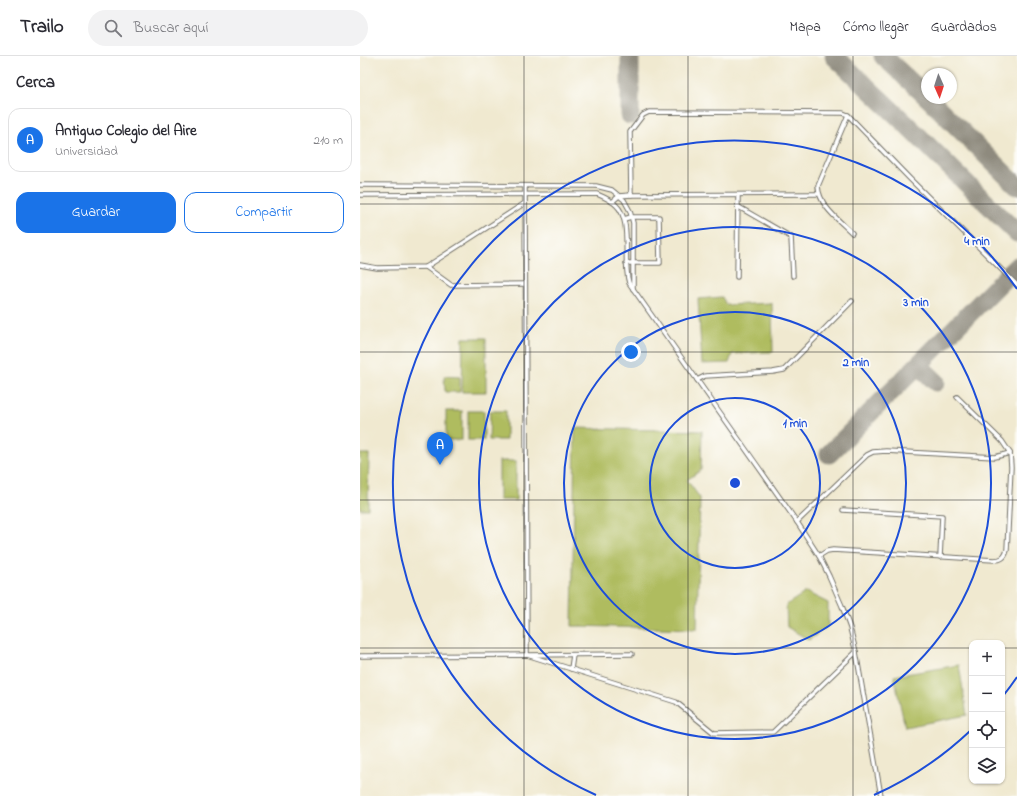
<!DOCTYPE html>
<html lang="es">
<head>
<meta charset="utf-8">
<style>
  :root { --surface:#fff; --page:#f2f2f3; --text:#2b2b33; --muted:#7c7c81; --line:#e1e1e2; --accent:#1a73e8 }
  body { margin:0; font-family:"Indie Flower",sans-serif; background:var(--page); color:var(--text) }
  .controls { position:absolute; right:12px; bottom:12px; display:grid; overflow:hidden; border-radius:8px; box-shadow:0 1px 3px #0004 }
  .controls button { width:36px; height:36px; display:grid; place-items:center; padding:0; border:0; border-bottom:1px solid var(--line); background:var(--surface); color:var(--text); font:20px sans-serif }
  .compass { position:absolute; left:561px; top:12px; width:36px; height:36px; border-radius:50%; background:var(--surface); box-shadow:0 1px 3px #0004; rotate:177deg }
  .you { position:absolute; left:271px; top:296px; width:14px; height:14px; margin:-10px; border:3px solid #fff; border-radius:50%; background:#1a73e8; box-shadow:0 0 0 6px #1a73e833 }
  .badge { display:grid; place-items:center; width:26px; height:26px; border-radius:50%; background:var(--accent); color:#fff; font-size:13px; font-weight:700 }
  .pin { position:absolute; translate:-50% -33px; filter:drop-shadow(0 1px 2px #0008) }
  .pin::after { content:''; position:absolute; top:21px; width:14px; height:12px; background:inherit; clip-path:polygon(0 0,100% 0,50% 100%) }
  .list { margin:0; padding:0; list-style:none }
  h2 { display:flex; justify-content:space-between; align-items:center; height:52px; margin:0; padding:0 16px; font-size:17px }
  h2 small { font-size:13px; font-weight:400; color:var(--muted) }
  .list li { display:grid; grid-template-columns:26px 1fr auto; gap:12px; align-items:center; box-sizing:border-box; height:64px; margin:0 8px 8px; padding:0 8px; border:1px solid var(--line); border-radius:12px }
  .list b { display:block; font-size:15px; white-space:nowrap }
  .list p { margin:0; font-size:13px; white-space:nowrap; color:var(--muted) }
  .list em { font-size:13px; font-style:normal; color:var(--muted) }
  .actions { display:flex; gap:8px; padding:12px 16px }
  .actions a { flex:1; padding:9px 0; border:1px solid var(--accent); border-radius:12px; text-align:center; font-size:14px; color:var(--accent) }
  .actions .main { background:var(--accent); color:#fff }
  .icon { flex:none; width:22px; height:22px; fill:none; stroke:currentColor; stroke-width:2; stroke-linecap:round; stroke-linejoin:round }
  .map { position:relative; flex:none; width:657px; height:740px; overflow:hidden }
  header { display:flex; align-items:center; gap:24px; box-sizing:border-box; height:56px; padding:0 20px; background:var(--surface); border-bottom:1px solid var(--line) }
  header strong { font-size:19px }
  nav { display:flex; gap:22px; margin-inline-start:auto; font-size:14px }
  .search { width:280px; height:36px; background:var(--page); display:flex; align-items:center; gap:10px; box-sizing:border-box; padding:0 14px; border-radius:22px; color:var(--muted); font-size:15px }
  main { display:flex }
  aside { flex:1; background:var(--surface) }
  .map>svg:first-child { display:block }
  .green { fill:#afbc5e; stroke:#6d7444 }
  .lines { fill:none; stroke-linecap:round; stroke-linejoin:round }
  .taxiway { stroke:#8e8a7e; stroke-width:19 }
  .lane-casing { stroke:#706e65; stroke-width:5.5 }
  .lane { stroke:#fff; stroke-width:3.5 }
  .grid { fill:none; stroke:#2b2b2b; stroke-width:1; stroke-opacity:0.55 }
  .ring { fill:none; stroke:#1d4ed8; stroke-width:2 }
  .centre { fill:#1d4ed8; stroke:#fdfcf7; stroke-width:2 }
  .ring-label { font-size:12px; text-anchor:middle; font-weight:bold; fill:#1d4ed8; stroke:#fdfcf7; stroke-width:3.5; stroke-linejoin:round; paint-order:stroke }
</style>
</head>
<body>
<header>
<strong>Trailo</strong>
<div class="search"><svg class="icon" aria-label="search" viewBox="0 0 24 24"><circle cx="10" cy="10" r="6"/><path d="M15 15l6 6"/></svg>Buscar aquí</div>
<nav><a>Mapa</a><a>Cómo llegar</a><a>Guardados</a></nav>
</header>
<main>
<aside>
<h2>Cerca<small></small></h2>
<ul class="list">
<li><span class="badge">A</span><div><b>Antiguo Colegio del Aire</b><p>Universidad</p></div><em>210 m</em></li>
</ul>
<div class="actions"><a class="main">Guardar</a><a>Compartir</a></div>
</aside>
<div class="map">
<svg width="657" height="740" viewBox="0 0 657 740">
  <rect width="100%" height="100%" fill="#fdfcf7"/>
  <filter id="ink" filterUnits="userSpaceOnUse"><feTurbulence type="fractalNoise" baseFrequency=".025" numOctaves="2"/><feDisplacementMap in="SourceGraphic" scale="8" xChannelSelector="R" yChannelSelector="G"/><feConvolveMatrix kernelMatrix="1 2 1 2 8 2 1 2 1" color-interpolation-filters="sRGB"/></filter>
  <filter id="wash" filterUnits="userSpaceOnUse"><feTurbulence type="fractalNoise" baseFrequency=".012" numOctaves="4" result="noise"/><feDisplacementMap in="SourceGraphic" scale="16" xChannelSelector="R" yChannelSelector="G"/><feGaussianBlur stdDeviation="0.9" result="paint"/><feColorMatrix in="noise" values="0 0 0 0 0 0 0 0 0 0 0 0 0 0 0 0 0 1.4 0 .05"/><feComposite in="paint" operator="in"/></filter>
  <g filter="url(#wash)">
    <rect width="100%" height="100%" fill="#f0e9d0"/>
    <g class="green">
      <polygon points="362,241 366,249 412,247 413,296 372,298 369,307 342,308 338,243"/>
      <polygon points="103,282 126,282 126,336 102,336"/>
      <polygon points="84,320 100,321 100,336 85,336"/>
      <rect x="86" y="355" width="16" height="29"/>
      <rect x="108" y="355" width="16" height="29"/>
      <polygon points="130,355 146,355 146,384 129,384"/>
      <polygon points="215,372 342,375 341,414 327,424 340,442 337,573 212,570"/>
      <polygon points="0,398 9,398 8,453 0,453"/>
      <rect x="139" y="405" width="17" height="39"/>
      <polygon points="446,536 468,547 468,570 449,584 427,571 426,549"/>
      <polygon points="599,609 607,659 545,671 534,620"/>
    </g>
    <g class="lines">
      <g class="taxiway">
        <polyline points="270,0 270,59"/>
        <polyline points="474,0 546,68 657,177"/>
        <polyline points="523,0 567,41"/>
        <polyline points="568,42 657,130"/>
        <polyline points="558,309 576,326"/>
        <polyline points="469,398 657,210"/>
      </g>
    </g>
  </g>
  <g filter="url(#ink)">
    <g class="lines">
      <g class="lane-casing">
        <g id="lane">
          <path d="M488 59 458 130C459 150 479 164 492 177"/>
          <polyline points="0,129 236,130 252,134 264,144 270,155 273,167 273,233"/>
          <polyline points="165,130 167,599 272,598"/>
          <path d="M0 139 237 138C244 141 251 144 256 149 273 164 262 205 269 227L437 466 459 500 469 520 482 550 490 572 496 596 521 740"/>
          <polyline points="271,139 270,76 283,59 289,56 483,57 488,59 550,123 657,229"/>
          <polyline points="252,146 259,140 271,139 458,138"/>
          <polyline points="377,150 431,181 433,220"/>
          <polyline points="264,163 271,161 299,161 300,207 266,207"/>
          <polyline points="0,209 17,212 66,211 165,147"/>
          <polyline points="66,211 91,229 165,228"/>
          <polyline points="377,221 378,140"/>
          <polyline points="337,324 345,320 413,316 424,314 492,245"/>
          <polyline points="483,454 582,460 580,501"/>
          <polyline points="437,466 507,399 513,396 526,395 635,401 650,397 642,385 597,341"/>
          <path d="M459 500 467 495 473 494 634 504C641 504 645 502 647 494L651 411 650 397"/>
          <polyline points="0,600 167,599 316,646 354,677 413,676 496,596"/>
          <polyline points="211,613 213,599"/>
        </g>
      </g>
      <use href="#lane" class="lane"/>
    </g>
  </g>
  <path class="grid" d="M164 0V740M328 0V740M493 0V740M0 148H657M0 296H657M0 444H657M0 592H612M642 592H657"/>
  <g class="ring">
    <circle cx="375" cy="427" r="85"/>
    <circle cx="375" cy="427" r="171"/>
    <circle cx="375" cy="427" r="256"/>
    <path d="M657 621A342 342 0 0 1 643 640M610 675A342 342 0 0 1 514 739M236 739A342 342 0 1 1 657 233"/>
  </g>
  <circle cx="375" cy="427" r="6" class="centre"/>
  <g class="ring-label">
    <text x="617" y="189">4 min</text>
    <text x="556" y="250">3 min</text>
    <text x="496" y="310">2 min</text>
    <text x="435" y="371">1 min</text>
  </g>
</svg>
<div class="controls">
<button>+</button>
<button>−</button>
<button><svg class="icon" aria-label="locate" viewBox="0 0 24 24"><circle cx="12" cy="12" r="6"/><path d="M12 2v4M12 18v4M2 12h4M18 12h4"/></svg></button>
<button><svg class="icon" aria-label="layers" viewBox="0 0 24 24"><path d="M12 4l9 5-9 5-9-5zM3 14l9 5 9-5"/></svg></button>
</div>
<svg class="compass" viewBox="-18 -18 36 36"><path d="M0-13l5 13h-10z" fill="#e53935"/><path d="M0 13l5-13h-10z" fill="#7c7c81"/></svg>
<div class="you"></div>
<div class="pin badge" style="left:80px;top:409px">A</div>
</div>
</main>
</body>
</html>
